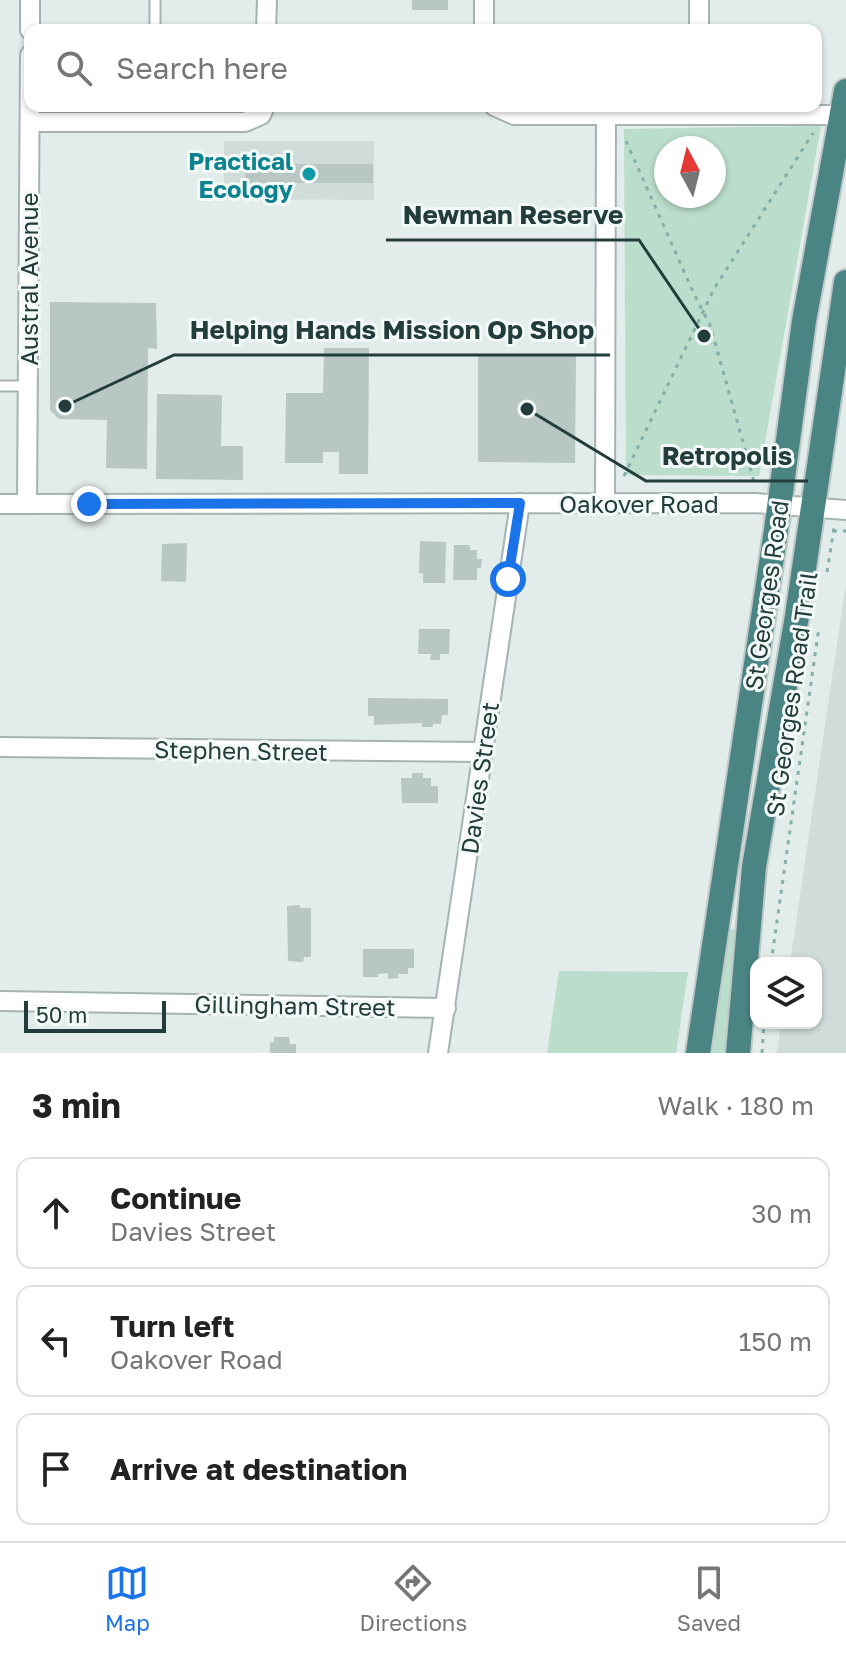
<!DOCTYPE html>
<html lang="en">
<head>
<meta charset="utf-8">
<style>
  :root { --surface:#fff; --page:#f6f6f6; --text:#222; --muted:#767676; --line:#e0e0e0; --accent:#1a73e8 }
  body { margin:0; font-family:"Golos Text",sans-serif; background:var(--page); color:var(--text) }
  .controls { position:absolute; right:24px; bottom:24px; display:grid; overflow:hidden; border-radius:16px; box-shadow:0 2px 6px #0004 }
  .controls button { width:72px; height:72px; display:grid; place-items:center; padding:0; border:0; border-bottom:2px solid var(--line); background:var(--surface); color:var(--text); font:40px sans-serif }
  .compass { position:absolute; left:654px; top:136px; width:72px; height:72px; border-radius:50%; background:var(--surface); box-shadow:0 2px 6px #0004; rotate:353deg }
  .scale { position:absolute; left:24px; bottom:20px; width:142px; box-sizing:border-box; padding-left:8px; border:4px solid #223d3b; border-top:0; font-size:22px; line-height:28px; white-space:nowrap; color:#223d3b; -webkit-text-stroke:6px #f3f9f7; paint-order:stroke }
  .stop { position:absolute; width:24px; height:24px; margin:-18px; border:6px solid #1a73e8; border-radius:50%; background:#fff }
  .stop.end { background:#1a73e8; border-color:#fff; box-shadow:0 2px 8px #0008 }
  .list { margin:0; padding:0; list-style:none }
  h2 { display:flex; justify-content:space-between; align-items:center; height:104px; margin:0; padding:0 32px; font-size:34px }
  h2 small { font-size:26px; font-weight:400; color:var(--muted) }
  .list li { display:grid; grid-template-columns:52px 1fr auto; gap:24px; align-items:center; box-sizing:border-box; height:112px; margin:0 16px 16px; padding:0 16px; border:2px solid var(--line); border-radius:16px }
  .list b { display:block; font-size:30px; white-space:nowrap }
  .list p { margin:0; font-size:26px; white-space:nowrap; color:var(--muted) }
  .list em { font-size:26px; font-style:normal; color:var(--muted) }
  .icon { flex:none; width:44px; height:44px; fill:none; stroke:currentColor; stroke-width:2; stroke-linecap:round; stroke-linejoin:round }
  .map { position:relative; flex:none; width:846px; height:1053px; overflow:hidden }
  .search { position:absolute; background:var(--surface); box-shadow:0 2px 6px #0004; left:24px; right:24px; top:24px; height:88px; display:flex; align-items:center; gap:20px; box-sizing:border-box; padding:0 28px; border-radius:16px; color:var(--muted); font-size:30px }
  .sheet { height:488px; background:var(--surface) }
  nav { display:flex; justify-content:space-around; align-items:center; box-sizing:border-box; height:112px; border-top:2px solid var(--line); background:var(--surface); font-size:22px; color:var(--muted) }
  nav a { display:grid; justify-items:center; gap:4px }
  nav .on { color:var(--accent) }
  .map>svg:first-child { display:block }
  .built { fill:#d0dcd9 }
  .green { fill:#bbddcb; fill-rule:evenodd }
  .building { fill:#b8c7c3 }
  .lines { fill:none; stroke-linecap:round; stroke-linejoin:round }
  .service-casing { stroke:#a5b4b2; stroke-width:13 }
  .minor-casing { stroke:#a5b4b2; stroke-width:22 }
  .trunk-casing { stroke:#c1c9c8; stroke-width:28 }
  .path { stroke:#83afaa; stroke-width:3; stroke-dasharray:4 6; stroke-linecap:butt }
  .service { stroke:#fff; stroke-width:9 }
  .minor { stroke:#fff; stroke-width:18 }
  .trunk { stroke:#4a8584; stroke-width:24 }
  .route { stroke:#1a73e8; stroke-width:10 }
  .culture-dot { fill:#0f9aa8; stroke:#f3f9f7; stroke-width:3 }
  .labels { text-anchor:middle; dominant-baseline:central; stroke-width:6; stroke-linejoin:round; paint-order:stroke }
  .culture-label { font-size:24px; font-weight:bold; fill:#0d838f; stroke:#f3f9f7; text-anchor:end }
  .street-label { font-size:24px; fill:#223d3b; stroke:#f3f9f7 }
  .leader { fill:none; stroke:#223d3b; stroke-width:3 }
  .callout-dot { fill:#223d3b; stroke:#f3f9f7; stroke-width:3 }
  .callout-label { font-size:26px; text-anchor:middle; font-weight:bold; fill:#223d3b; stroke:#f3f9f7; stroke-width:6; stroke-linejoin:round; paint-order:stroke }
</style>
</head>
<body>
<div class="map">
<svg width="846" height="1053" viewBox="0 0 846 1053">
  <rect width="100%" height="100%" fill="#e2ecea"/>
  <g class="built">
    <polygon points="224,141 374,141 374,200 224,199"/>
    <polygon points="846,583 846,1053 777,1053 781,1023 816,1023 816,963 790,963"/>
  </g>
  <g class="green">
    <path d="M821 126 759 476 626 475 624 129ZM666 148H714V196H666Z"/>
    <polygon points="726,929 736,930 726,1053 708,1053"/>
    <polygon points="559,971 688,972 676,1053 547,1053"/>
  </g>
  <g class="building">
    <rect x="412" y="0" width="36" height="10"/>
    <rect x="742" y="26" width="20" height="4"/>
    <rect x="765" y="26" width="20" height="4"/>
    <rect x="789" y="26" width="20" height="4"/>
    <polygon points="246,164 373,164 373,183 245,183"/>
    <polygon points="50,302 156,303 157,349 148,348 147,469 106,468 107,420 59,419 50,410"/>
    <polygon points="324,348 369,348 368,474 339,474 339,452 323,452 323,463 285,463 286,393 323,393"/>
    <polygon points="478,354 576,355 575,463 478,462"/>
    <polygon points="157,394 222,395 221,446 243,446 243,480 156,479"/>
    <polygon points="420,541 446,542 445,583 423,583 423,573 419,573"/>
    <polygon points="187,543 186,582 161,581 162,544"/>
    <polygon points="454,545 470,545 470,550 477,550 477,559 482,559 481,568 477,568 477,580 453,580"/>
    <polygon points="419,629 450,629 449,654 440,654 440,660 430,660 431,654 418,654"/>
    <polygon points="368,698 448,699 448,715 442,715 441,724 433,724 433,727 422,727 422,723 374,725 374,716 368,716"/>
    <polygon points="412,773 423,773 423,778 431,778 431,786 438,786 438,803 402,803 401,778 412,778"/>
    <polygon points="300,905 300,908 311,908 311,957 304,957 303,962 288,961 287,906"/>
    <polygon points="363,949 414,949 414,968 408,968 408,974 398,974 398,978 388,979 388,973 378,974 378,977 363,977"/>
    <polygon points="274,1037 289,1037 290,1044 296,1044 296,1053 270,1053 270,1042 274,1042"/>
  </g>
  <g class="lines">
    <g class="service-casing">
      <g id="service">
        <polyline points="155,30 155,0"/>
        <polyline points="0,386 28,386"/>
      </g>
    </g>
    <g class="minor-casing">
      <g id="minor">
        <polyline points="30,30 30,0"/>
        <polyline points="266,30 267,0"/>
        <polyline points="484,30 484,0"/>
        <polyline points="699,30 699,0"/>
        <polyline points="494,106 514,115 841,115"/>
        <polyline points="30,122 245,122 261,115 265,106"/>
        <polyline points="605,503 606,115"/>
        <polyline points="0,504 755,503 846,510"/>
        <polyline points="27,504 30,55"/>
        <polyline points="0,747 483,752"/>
        <polyline points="0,1001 446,1008"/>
        <polyline points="438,1053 520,503"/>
      </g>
    </g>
    <g class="trunk-casing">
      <g id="trunk">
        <polyline points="698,1053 776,530 804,321 846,91"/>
        <polyline points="738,1053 754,867 797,616 846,282"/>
      </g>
    </g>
    <g class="path">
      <polyline points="626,141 694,294 710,325 755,485"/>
      <polyline points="624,476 714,289 813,133"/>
      <polyline points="833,531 846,531"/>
      <polyline points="827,572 834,528"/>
      <polyline points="771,963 819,627"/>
      <polyline points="762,1053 764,1023"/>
    </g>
    <use href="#service" class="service"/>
    <use href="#minor" class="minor"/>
    <use href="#trunk" class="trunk"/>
  </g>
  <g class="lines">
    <polyline class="route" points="89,504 520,503 508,579"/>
  </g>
  <circle class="culture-dot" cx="309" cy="174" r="8"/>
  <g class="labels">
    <g class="culture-label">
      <text x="293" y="160">Practical<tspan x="293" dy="28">Ecology</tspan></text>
    </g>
    <g class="street-label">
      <text transform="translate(28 279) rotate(-90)">Austral Avenue</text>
      <text x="639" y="503">Oakover Road</text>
      <text transform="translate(766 595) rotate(-82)">St Georges Road</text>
      <text transform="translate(791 694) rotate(-82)">St Georges Road Trail</text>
      <text transform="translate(241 750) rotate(1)">Stephen Street</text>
      <text transform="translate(479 778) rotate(-82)">Davies Street</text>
      <text transform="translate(295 1005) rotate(1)">Gillingham Street</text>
    </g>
  </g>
  <path class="leader" d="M704 336L639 240H386M65 406L174 355H610M527 409L646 481H808"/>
  <g class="callout-dot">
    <circle cx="704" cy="336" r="8"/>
    <circle cx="65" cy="406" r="8"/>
    <circle cx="527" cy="409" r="8"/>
  </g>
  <g class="callout-label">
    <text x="513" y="224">Newman Reserve</text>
    <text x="392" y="339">Helping Hands Mission Op Shop</text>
    <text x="727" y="465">Retropolis</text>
  </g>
</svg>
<div class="controls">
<button><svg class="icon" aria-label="layers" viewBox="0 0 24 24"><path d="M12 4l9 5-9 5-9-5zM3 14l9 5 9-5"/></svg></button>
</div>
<svg class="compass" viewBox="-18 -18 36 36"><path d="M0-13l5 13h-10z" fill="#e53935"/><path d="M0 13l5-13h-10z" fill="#767676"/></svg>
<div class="scale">50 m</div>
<div class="stop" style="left:508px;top:579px"></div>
<div class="stop end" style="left:89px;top:504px"></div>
<div class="search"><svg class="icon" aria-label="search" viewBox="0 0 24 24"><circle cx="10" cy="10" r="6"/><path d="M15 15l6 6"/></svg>Search here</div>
</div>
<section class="sheet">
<h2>3 min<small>Walk · 180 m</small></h2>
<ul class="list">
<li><svg class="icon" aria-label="ahead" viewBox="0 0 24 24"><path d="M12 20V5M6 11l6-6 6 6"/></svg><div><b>Continue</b><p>Davies Street</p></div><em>30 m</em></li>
<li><svg class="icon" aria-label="left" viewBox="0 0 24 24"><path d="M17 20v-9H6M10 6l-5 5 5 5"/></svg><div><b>Turn left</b><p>Oakover Road</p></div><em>150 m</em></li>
<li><svg class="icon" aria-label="arrive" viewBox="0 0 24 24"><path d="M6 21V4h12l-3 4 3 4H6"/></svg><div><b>Arrive at destination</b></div></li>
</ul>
</section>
<nav>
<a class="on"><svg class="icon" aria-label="map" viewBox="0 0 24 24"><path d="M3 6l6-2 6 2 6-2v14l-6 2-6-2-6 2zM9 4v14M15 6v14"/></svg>Map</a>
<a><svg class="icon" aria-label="directions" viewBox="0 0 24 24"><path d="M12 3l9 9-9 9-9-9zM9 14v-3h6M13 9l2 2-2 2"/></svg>Directions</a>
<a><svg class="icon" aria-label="saved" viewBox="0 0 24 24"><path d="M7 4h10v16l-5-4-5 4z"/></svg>Saved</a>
</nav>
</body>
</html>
